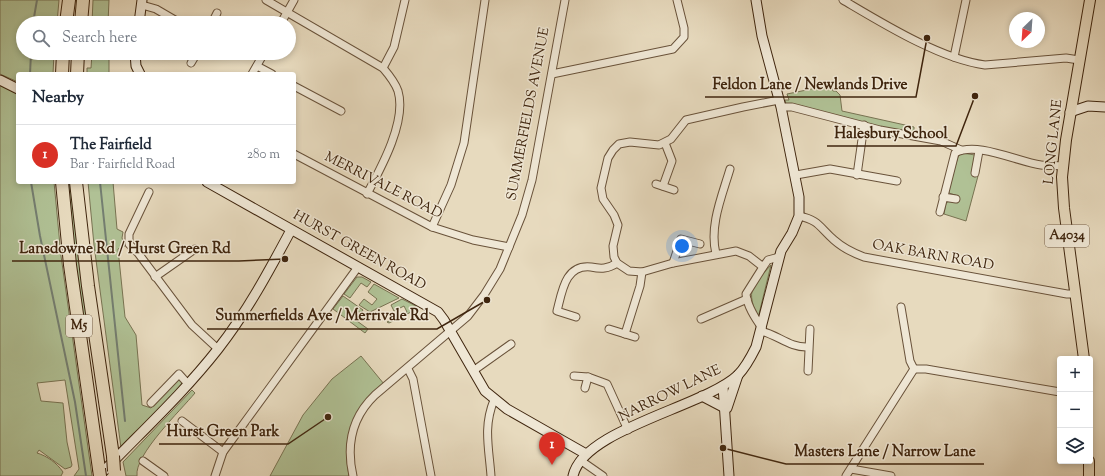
<!DOCTYPE html>
<html lang="en">
<head>
<meta charset="utf-8">
<style>
  :root { --surface:#fff; --page:#f2f2f3; --text:#1f2937; --muted:#747a83; --line:#e0e1e3; --accent:#d93025 }
  body { margin:0; font-family:"Sorts Mill Goudy",serif; background:var(--page); color:var(--text) }
  .controls { position:absolute; right:12px; bottom:12px; display:grid; overflow:hidden; border-radius:4px; box-shadow:0 2px 6px #0003 }
  .controls button { width:36px; height:36px; display:grid; place-items:center; padding:0; border:0; border-bottom:1px solid var(--line); background:var(--surface); color:var(--text); font:20px sans-serif }
  .compass { position:absolute; left:1009px; top:12px; width:36px; height:36px; border-radius:50%; background:var(--surface); box-shadow:0 2px 6px #0003; rotate:205deg }
  .you { position:absolute; left:682px; top:246px; width:14px; height:14px; margin:-10px; border:3px solid #fff; border-radius:50%; background:#1a73e8; box-shadow:0 0 0 6px #1a73e833 }
  .badge { display:grid; place-items:center; width:26px; height:26px; border-radius:50%; background:var(--accent); color:#fff; font-size:13px; font-weight:700 }
  .pin { position:absolute; translate:-50% -33px; filter:drop-shadow(0 1px 2px #0008) }
  .pin::after { content:''; position:absolute; top:21px; width:14px; height:12px; background:inherit; clip-path:polygon(0 0,100% 0,50% 100%) }
  .list { margin:0; padding:0; list-style:none }
  h2 { display:flex; justify-content:space-between; align-items:center; height:52px; margin:0; padding:0 16px; font-size:17px }
  h2 small { font-size:13px; font-weight:400; color:var(--muted) }
  .list li { display:grid; grid-template-columns:26px 1fr auto; gap:12px; align-items:center; box-sizing:border-box; height:60px; padding:0 16px; border-top:1px solid var(--line) }
  .list b { display:block; font-size:15px; white-space:nowrap }
  .list p { margin:0; font-size:13px; white-space:nowrap; color:var(--muted) }
  .list em { font-size:13px; font-style:normal; color:var(--muted) }
  .icon { flex:none; width:22px; height:22px; fill:none; stroke:currentColor; stroke-width:2; stroke-linecap:round; stroke-linejoin:round }
  .map { position:relative; flex:none; width:1105px; height:476px; overflow:hidden }
  .search { position:absolute; background:var(--surface); box-shadow:0 2px 6px #0003; left:16px; top:16px; width:280px; height:44px; display:flex; align-items:center; gap:10px; box-sizing:border-box; padding:0 14px; border-radius:22px; color:var(--muted); font-size:15px }
  .panel { position:absolute; background:var(--surface); box-shadow:0 2px 6px #0003; left:16px; top:72px; width:280px; height:112px; border-radius:4px }
  .map>svg:first-child { display:block }
  .green { fill:#b0c195; stroke:#787352 }
  .lines { fill:none; stroke-linecap:round; stroke-linejoin:round }
  .stream { stroke:#747e71; stroke-width:2 }
  .street-casing { stroke:#69523a; stroke-width:9 }
  .secondary-casing { stroke:#3f250e; stroke-width:11 }
  .primary-casing { stroke:#3f250e; stroke-width:12 }
  .highway-casing { stroke:#3f250e; stroke-width:14 }
  .street { stroke:#efe7d5; stroke-width:7 }
  .secondary { stroke:#efe7d5; stroke-width:9 }
  .primary { stroke:#e7dabe; stroke-width:10 }
  .highway { stroke:#e7dabe; stroke-width:12 }
  .highway-bridge-casing { stroke:#3f250e; stroke-width:14; stroke-linecap:butt }
  .highway-bridge { stroke:#e7dabe; stroke-width:12 }
  .labels { text-anchor:middle; dominant-baseline:central; stroke-width:3; stroke-linejoin:round; paint-order:stroke }
  .shield { fill:#efe7d5; stroke:#745f4a; stroke-width:1 }
  .shield-label { font-size:13px; font-weight:bold; fill:#3f250e }
  .street-label { font-size:14px; fill:#3f250e; stroke:#efe7d5 }
  .leader { fill:none; stroke:#3f250e; stroke-width:1.5 }
  .callout-dot { fill:#3f250e; stroke:#efe7d5; stroke-width:1.5 }
  .callout-label { font-size:15px; text-anchor:middle; font-weight:bold; fill:#3f250e; stroke:#efe7d5; stroke-width:3; stroke-linejoin:round; paint-order:stroke }
</style>
</head>
<body>
<div class="map">
<svg width="1105" height="476" viewBox="0 0 1105 476">
  <rect width="100%" height="100%" fill="#e7dabe"/>
  <filter id="stains"><feTurbulence type="fractalNoise" baseFrequency=".005" numOctaves="4"/><feColorMatrix values="0 0 0 0 .2 0 0 0 0 .09 0 0 0 0 .02 0 0 0 .5 -.17"/></filter>
  <radialGradient id="worn" r=".72"><stop offset=".6" stop-color="#630" stop-opacity="0"/><stop offset="1" stop-color="#630" stop-opacity=".3"/></radialGradient>
  <g class="green">
    <polygon points="0,0 59,0 57,23 23,23 23,53 54,53 53,74 18,74 18,82 0,74"/>
    <polygon points="93,0 109,0 108,23 92,23"/>
    <polygon points="92,53 109,53 109,74 87,74 87,68 91,68"/>
    <path d="M0 85 18 94V182H54L61 256 92 476H74L79 469 65 380 37 383 41 401 63 403 67 442 72 465 71 467 65 469 39 450 37 453C47 456 57 463 63 472L61 476H0Z"/>
    <polygon points="831,85 833,91 836,91 840,95 842,111 914,127 914,133 883,128 786,104 785,100 789,100 787,94"/>
    <polygon points="962,153 975,155 973,175 978,176 966,221 944,214 946,203 958,196 949,193 948,190 958,157"/>
    <polygon points="68,182 72,182 89,335 85,336 74,249"/>
    <polygon points="88,182 113,182 117,229 123,232 122,238 125,246 118,249 125,317 136,335 142,405 151,408 178,379 184,384 121,448 94,245"/>
    <path d="M771 265 758 318C746 290 751 287 771 265Z"/>
    <polygon points="357,277 362,277 371,282 367,287 361,283 350,298 344,294"/>
    <polygon points="374,284 399,298 370,312 359,305 364,299 372,305 377,299 368,292"/>
    <polygon points="343,296 363,310 361,313 355,310 350,316 368,329 365,333 333,309"/>
    <polygon points="402,299 416,306 417,309 389,323 387,322 407,312 404,306 394,311 391,305"/>
    <path d="M361 356 384 384C355 418 341 427 349 476H270L303 415 332 379Z"/>
    <path d="M192 390 195 393C181 410 134 455 137 476H126L123 462Z"/>
  </g>
  <g class="lines">
    <g class="stream">
      <polyline points="33,23 37,0"/>
      <polyline points="30,74 31,53"/>
      <polyline points="31,182 40,236 75,402 86,476"/>
      <polyline points="100,182 125,421"/>
    </g>
    <g class="street-casing">
      <g id="street">
        <path d="M266 0 383 68C389 75 395 82 398 91 407 121 381 168 367 194"/>
        <path d="M843 0C882 23 940 59 985 65L1066 58 1079 60"/>
        <polyline points="142,5 156,9 180,23"/>
        <polyline points="212,23 217,13"/>
        <polyline points="281,23 294,0"/>
        <polyline points="954,57 966,0"/>
        <polyline points="191,63 197,53"/>
        <polyline points="257,66 272,74"/>
        <polyline points="383,68 394,47 405,0"/>
        <polyline points="252,74 264,53"/>
        <polyline points="552,74 673,49 684,37 684,28 677,0"/>
        <polyline points="294,86 341,111"/>
        <polyline points="781,107 792,107 880,130 941,141 961,150"/>
        <polyline points="294,154 432,227 473,240 509,247"/>
        <polyline points="975,173 979,151"/>
        <polyline points="796,175 830,169 897,181"/>
        <polyline points="857,175 864,125"/>
        <polyline points="656,184 674,190"/>
        <polyline points="663,186 672,161 665,143"/>
        <polyline points="149,192 129,234 129,244 138,253 192,325 218,349"/>
        <polyline points="943,197 956,199"/>
        <path d="M940 212 955 153C977 141 1018 162 1041 165 1048 166 1056 165 1063 166"/>
        <path d="M799 216C819 220 820 228 834 240 843 248 853 253 864 257L1067 294H1075"/>
        <polyline points="432,227 451,185 464,143 485,0"/>
        <path d="M716 254C709 226 722 196 730 169"/>
        <polyline points="779,257 768,260 763,267 749,256 736,251 673,263 642,272 629,271 617,263 614,257 613,246 618,225 614,215 603,199 601,188 608,158 613,150 619,144 630,142 659,145 671,139 686,120 743,107 779,100"/>
        <polyline points="673,263 681,239 700,244"/>
        <polyline points="155,277 195,249"/>
        <path d="M576 317 557 311C562 292 565 264 591 267 601 269 608 269 617 263"/>
        <polyline points="701,319 747,299"/>
        <path d="M762 328C755 318 747 306 746 294L763 267"/>
        <polyline points="609,329 635,337"/>
        <path d="M761 331C778 335 790 348 808 347"/>
        <polyline points="625,334 640,286 642,272"/>
        <polyline points="408,369 413,379 431,476"/>
        <polyline points="914,369 926,369 1060,392"/>
        <polyline points="473,371 511,344"/>
        <polyline points="808,371 810,329"/>
        <polyline points="574,376 588,377 607,384 628,430"/>
        <polyline points="585,388 588,377"/>
        <polyline points="151,403 179,374 188,384"/>
        <polyline points="182,421 223,452"/>
        <polyline points="580,460 603,476"/>
        <polyline points="143,461 164,476"/>
        <polyline points="851,469 891,476"/>
        <polyline points="215,476 223,452 358,267"/>
        <path d="M353 476C346 445 351 418 375 395L468 316 484 295 500 269 522 215 532 180 565 0"/>
        <path d="M491 476C489 448 483 427 494 400"/>
        <polyline points="846,476 914,369 910,361 901,307"/>
      </g>
    </g>
    <g class="secondary-casing">
      <g id="secondary">
        <polyline points="139,23 142,0"/>
        <polyline points="135,53 136,66 140,74"/>
        <polyline points="0,80 18,89"/>
        <polyline points="1070,112 1088,106 1105,107"/>
        <polyline points="207,182 438,312 444,320 485,391 507,409 586,454"/>
        <polyline points="723,386 729,476"/>
        <polyline points="702,396 725,408"/>
        <polyline points="727,408 738,375"/>
        <path d="M99 476C139 434 182 395 218 349 247 312 269 271 291 230"/>
        <path d="M573 476C583 429 704 407 738 375 746 367 751 357 756 347L781 251 792 233 799 216V197L781 107 762 36 756 0"/>
      </g>
    </g>
    <g class="primary-casing">
      <g id="primary">
        <polyline points="1084,359 1064,208 1062,177 1066,140 1090,0"/>
        <polyline points="1089,476 1089,461"/>
      </g>
    </g>
    <g class="highway-casing">
      <g id="highway">
        <polyline points="66,23 69,0"/>
        <polyline points="81,23 83,0"/>
        <polyline points="62,74 63,53"/>
        <polyline points="77,74 78,53"/>
        <polyline points="62,182 70,265 99,469"/>
        <polyline points="76,182 88,286 113,456"/>
      </g>
    </g>
    <use href="#street" class="street"/>
    <use href="#secondary" class="secondary"/>
    <use href="#primary" class="primary"/>
    <use href="#highway" class="highway"/>
    <g class="highway-bridge-casing">
      <g id="highway-bridge">
        <polyline points="113,456 114,471"/>
        <polyline points="99,469 100,476"/>
      </g>
    </g>
    <use href="#highway-bridge" class="highway-bridge"/>
  </g>
  <g class="labels">
    <g class="shield">
      <rect x="1045" y="225" width="44" height="22" rx="3"/>
      <rect x="66" y="315" width="26" height="22" rx="3"/>
    </g>
    <g class="shield-label">
      <text x="1067" y="236">A4034</text>
      <text x="79" y="326">M5</text>
    </g>
    <g class="street-label">
      <text transform="translate(529 114) rotate(-79)">SUMMERFIELDS AVENUE</text>
      <text transform="translate(1054 142) rotate(-84)">LONG LANE</text>
      <text transform="translate(383 186) rotate(27)">MERRIVALE ROAD</text>
      <text transform="translate(359 251) rotate(29)">HURST GREEN ROAD</text>
      <text transform="translate(933 256) rotate(10)">OAK BARN ROAD</text>
      <text transform="translate(670 394) rotate(-26)">NARROW LANE</text>
    </g>
  </g>
  <path class="leader" d="M927 38L916 97H705M975 96L956 146H827M285 259L239 261H12M487 300L437 329H207M328 417L288 444H159M723 448L786 464H984"/>
  <g class="callout-dot">
    <circle cx="927" cy="38" r="4"/>
    <circle cx="975" cy="96" r="4"/>
    <circle cx="285" cy="259" r="4"/>
    <circle cx="487" cy="300" r="4"/>
    <circle cx="328" cy="417" r="4"/>
    <circle cx="723" cy="448" r="4"/>
  </g>
  <g class="callout-label">
    <text x="810" y="89">Feldon Lane / Newlands Drive</text>
    <text x="891" y="138">Halesbury School</text>
    <text x="125" y="253">Lansdowne Rd / Hurst Green Rd</text>
    <text x="322" y="320">Summerfields Ave / Merrivale Rd</text>
    <text x="223" y="436">Hurst Green Park</text>
    <text x="885" y="456">Masters Lane / Narrow Lane</text>
  </g>
  <rect width="100%" height="100%" filter="url(#stains)"/>
  <rect width="100%" height="100%" fill="url(#worn)"/>
</svg>
<div class="controls">
<button>+</button>
<button>−</button>
<button><svg class="icon" aria-label="layers" viewBox="0 0 24 24"><path d="M12 4l9 5-9 5-9-5zM3 14l9 5 9-5"/></svg></button>
</div>
<svg class="compass" viewBox="-18 -18 36 36"><path d="M0-13l5 13h-10z" fill="#e53935"/><path d="M0 13l5-13h-10z" fill="#747a83"/></svg>
<div class="you"></div>
<div class="pin badge" style="left:552px;top:465px">1</div>
<div class="search"><svg class="icon" aria-label="search" viewBox="0 0 24 24"><circle cx="10" cy="10" r="6"/><path d="M15 15l6 6"/></svg>Search here</div>
<section class="panel">
<h2>Nearby<small></small></h2>
<ul class="list">
<li><span class="badge">1</span><div><b>The Fairfield</b><p>Bar · Fairfield Road</p></div><em>280 m</em></li>
</ul>
</section>
</div>
</body>
</html>
